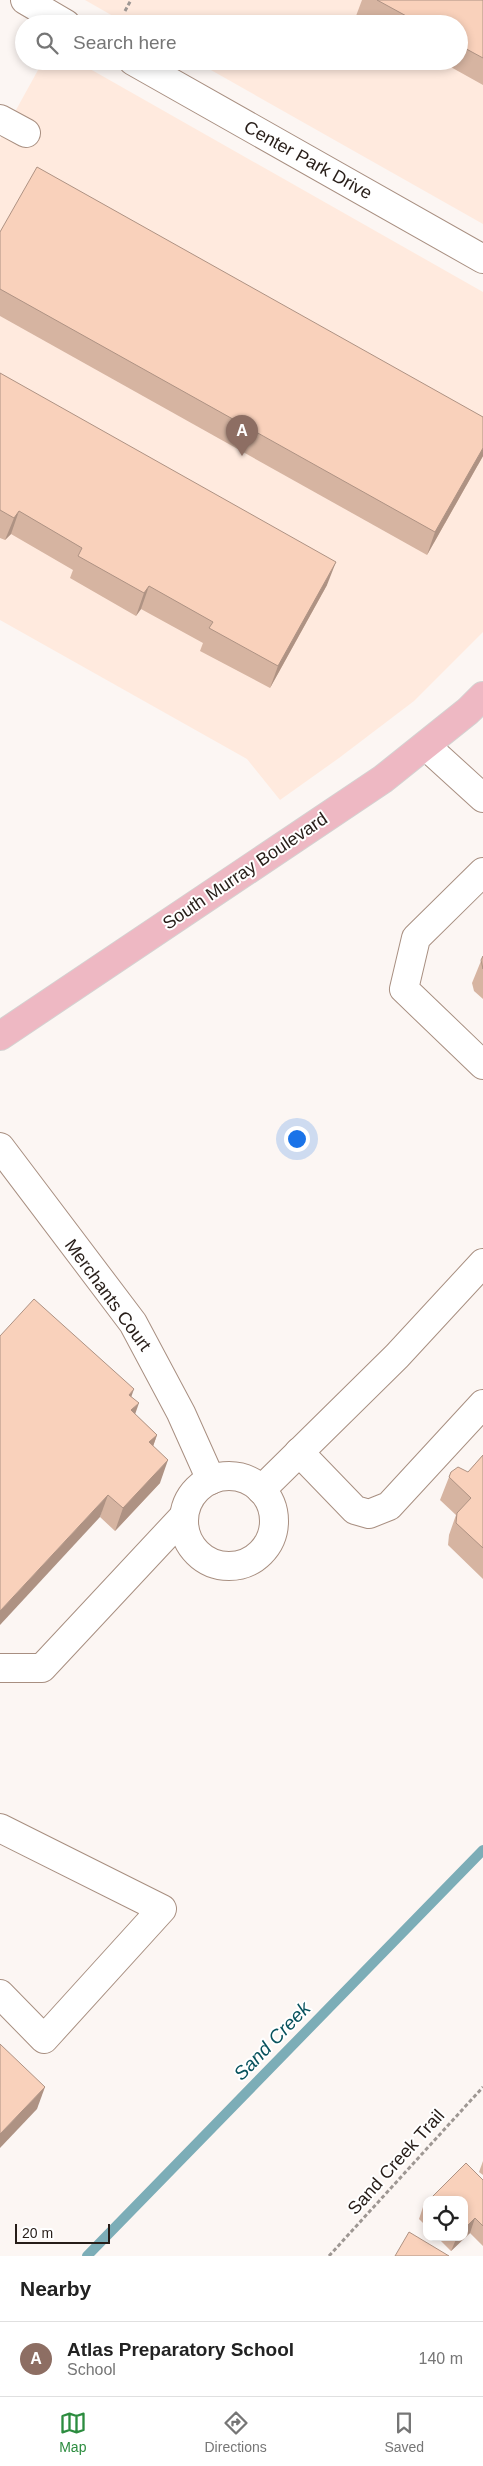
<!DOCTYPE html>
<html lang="en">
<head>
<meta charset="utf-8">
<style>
  :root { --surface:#fff; --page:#f6f6f6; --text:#222; --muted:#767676; --line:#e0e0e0; --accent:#2c8c3f }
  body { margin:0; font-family:Arial,sans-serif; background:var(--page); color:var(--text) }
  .controls { position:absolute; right:15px; bottom:15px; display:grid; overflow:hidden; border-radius:10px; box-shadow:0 2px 8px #0003 }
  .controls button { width:45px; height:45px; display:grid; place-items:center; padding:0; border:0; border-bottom:1px solid var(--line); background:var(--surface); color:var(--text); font:25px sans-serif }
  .scale { position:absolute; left:15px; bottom:12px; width:95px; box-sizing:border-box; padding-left:5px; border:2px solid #271d18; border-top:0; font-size:14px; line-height:18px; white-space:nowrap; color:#271d18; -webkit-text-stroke:4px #fff; paint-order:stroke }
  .you { position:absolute; left:296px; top:1138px; width:18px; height:18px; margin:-12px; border:4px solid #fff; border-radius:50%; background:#1a73e8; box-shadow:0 0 0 8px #1a73e833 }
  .badge { display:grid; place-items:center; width:32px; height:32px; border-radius:50%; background:var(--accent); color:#fff; font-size:16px; font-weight:700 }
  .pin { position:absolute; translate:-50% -41px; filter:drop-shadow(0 1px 2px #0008) }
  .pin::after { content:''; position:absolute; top:26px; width:18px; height:15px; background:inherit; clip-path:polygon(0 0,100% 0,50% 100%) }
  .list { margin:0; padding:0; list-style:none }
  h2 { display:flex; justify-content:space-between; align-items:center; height:65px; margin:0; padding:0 20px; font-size:21px }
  h2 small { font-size:16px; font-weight:400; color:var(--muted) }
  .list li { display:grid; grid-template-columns:32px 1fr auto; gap:15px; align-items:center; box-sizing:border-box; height:75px; padding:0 20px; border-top:1px solid var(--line) }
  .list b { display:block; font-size:19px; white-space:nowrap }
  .list p { margin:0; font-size:16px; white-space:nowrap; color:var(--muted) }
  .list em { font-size:16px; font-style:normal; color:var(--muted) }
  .icon { flex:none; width:28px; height:28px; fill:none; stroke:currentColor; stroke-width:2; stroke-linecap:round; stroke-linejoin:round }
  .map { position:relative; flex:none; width:483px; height:2256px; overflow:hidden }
  .search { position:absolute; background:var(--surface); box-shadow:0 2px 8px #0003; left:15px; right:15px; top:15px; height:55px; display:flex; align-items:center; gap:12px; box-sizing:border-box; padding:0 18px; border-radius:28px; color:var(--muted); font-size:19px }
  .sheet { height:140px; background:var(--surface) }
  nav { display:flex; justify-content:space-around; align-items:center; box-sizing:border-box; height:70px; border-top:1px solid var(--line); background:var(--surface); font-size:14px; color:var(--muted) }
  nav a { display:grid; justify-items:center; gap:2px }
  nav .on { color:var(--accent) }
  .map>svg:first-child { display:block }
  .built { fill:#ffeade }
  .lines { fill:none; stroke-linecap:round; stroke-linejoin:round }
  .stream { stroke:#7cadb7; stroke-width:10 }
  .minor-casing { stroke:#a88f81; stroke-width:30 }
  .major-casing { stroke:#d4d2d1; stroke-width:30 }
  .path { stroke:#9e9793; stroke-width:3; stroke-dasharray:4 2.5; stroke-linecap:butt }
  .minor { stroke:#fff; stroke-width:28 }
  .major { stroke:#eeb8c3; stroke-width:28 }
  .wall { fill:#d6b4a1 }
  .shaded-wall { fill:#ae9283 }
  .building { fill:#f9d1bb; stroke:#ae9283 }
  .labels { text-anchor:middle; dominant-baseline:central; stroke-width:4; stroke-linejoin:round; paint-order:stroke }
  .street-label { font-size:18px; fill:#271d18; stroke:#fff }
  .water-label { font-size:19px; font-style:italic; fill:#08525d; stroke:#fff }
</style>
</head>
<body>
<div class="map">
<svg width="483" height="2256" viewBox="0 0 483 2256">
  <rect width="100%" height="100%" fill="#fcf6f3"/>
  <g class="built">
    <polygon points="85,0 483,0 483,224 195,61 459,61 459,24 127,24"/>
    <polygon points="43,61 76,61 483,292 483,632 414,701 339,758 280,800 247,759 0,620 0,139"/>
  </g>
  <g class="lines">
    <polyline class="stream" points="87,2256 483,1850"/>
    <g class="minor-casing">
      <g id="minor">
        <polyline points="25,0 66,24"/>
        <polyline points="133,61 483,259"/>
        <polyline points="0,119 26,133"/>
        <polyline points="426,746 483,798"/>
        <polyline points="483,872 416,938 404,989 483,1065"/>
        <polyline points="0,1147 133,1323 181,1413 211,1480"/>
        <polyline points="299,1452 355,1510 369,1514 389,1506 483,1404"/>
        <circle cx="229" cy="1521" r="45"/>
        <polyline points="261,1490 397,1356 483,1263"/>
        <polyline points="0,1668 42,1668 183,1517"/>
        <polyline points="0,1828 162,1909 44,2039 0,1994"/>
      </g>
    </g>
    <g class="major-casing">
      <polyline id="major" points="0,1036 383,779 468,711 483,696"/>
    </g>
    <g class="path">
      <polyline points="125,11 131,0"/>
      <polyline points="329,2256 483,2087"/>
    </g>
    <use href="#minor" class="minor"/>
    <use href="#major" class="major"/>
  </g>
  <g class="wall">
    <polygon points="362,0 483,0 483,85 440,61 459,61 459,24 371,24 356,16"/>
    <polygon points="0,232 483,417 483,456 427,555 0,316"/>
    <polygon points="0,373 327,585 270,688 200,651 203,643 141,609 136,616 70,578 73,570 11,534 5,540 0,538"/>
    <polygon points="483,956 483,999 474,991 472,983"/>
    <polygon points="132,1397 135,1414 157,1435 153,1446 160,1483 115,1531 100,1517"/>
    <polygon points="483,1455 483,1579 448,1545 449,1535 456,1515 440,1500 451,1472 468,1472"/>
    <polygon points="483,2161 483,2175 479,2172"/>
    <polygon points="483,2180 483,2246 470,2233 451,2251 437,2237 464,2237"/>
    <polygon points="427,2202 427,2227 419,2219 424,2204"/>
  </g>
  <g class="shaded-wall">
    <polygon points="483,448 483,456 427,555 435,532"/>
    <polygon points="19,511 11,534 5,540 14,518"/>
    <polygon points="336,562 327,585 270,688 278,666"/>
    <polygon points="149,586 141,609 136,616 144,593"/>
    <polygon points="134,1389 126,1412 129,1395"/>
    <polygon points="139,1403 131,1426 131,1410"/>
    <polygon points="157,1435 149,1458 149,1442"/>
    <polygon points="168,1460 160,1483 115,1531 123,1508"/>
    <polygon points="108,1495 100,1517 0,1625 0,1611"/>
    <polygon points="45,2087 37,2109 0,2148 0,2134"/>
    <polygon points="475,2218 470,2233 451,2251 457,2237 464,2237 464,2229"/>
  </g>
  <g class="building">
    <polygon points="377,0 483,0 483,58 459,45 459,24 421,24"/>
    <polygon points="37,167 483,417 483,448 435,532 0,289 0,232"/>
    <polygon points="0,373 336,562 278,666 209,628 213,622 149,586 144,593 78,556 82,548 19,511 14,518 0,510"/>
    <polygon points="483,956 483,969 481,960"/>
    <polygon points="34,1299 134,1389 129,1395 139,1403 131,1410 157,1435 149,1442 168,1460 123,1508 108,1495 0,1611 0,1336"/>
    <polygon points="483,1455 483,1548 456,1523 457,1513 471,1498 449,1477 451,1472 458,1467 468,1472"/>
    <polygon points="0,2044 45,2087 0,2134"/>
    <polygon points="466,2163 483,2180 483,2226 475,2218 464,2229 464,2200 429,2200"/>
    <polygon points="409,2232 449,2256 395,2256"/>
  </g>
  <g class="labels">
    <g class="street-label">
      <text transform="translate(308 160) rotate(29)">Center Park Drive</text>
      <text transform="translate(245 871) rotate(-34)">South Murray Boulevard</text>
      <text transform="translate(108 1295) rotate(54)">Merchants Court</text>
      <text transform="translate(396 2162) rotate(-48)">Sand Creek Trail</text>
    </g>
    <g class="water-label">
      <text transform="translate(272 2041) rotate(-46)">Sand Creek</text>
    </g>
  </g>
</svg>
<div class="controls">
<button><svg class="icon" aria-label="locate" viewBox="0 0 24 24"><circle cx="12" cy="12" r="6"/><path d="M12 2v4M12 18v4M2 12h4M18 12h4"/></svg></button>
</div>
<div class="scale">20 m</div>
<div class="you"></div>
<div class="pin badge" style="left:242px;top:456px;background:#8d6e63">A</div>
<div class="search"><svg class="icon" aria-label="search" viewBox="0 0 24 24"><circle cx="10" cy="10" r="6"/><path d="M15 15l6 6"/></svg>Search here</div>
</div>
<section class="sheet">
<h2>Nearby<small></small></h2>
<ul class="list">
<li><span class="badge" style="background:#8d6e63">A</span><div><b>Atlas Preparatory School</b><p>School</p></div><em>140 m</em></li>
</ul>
</section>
<nav>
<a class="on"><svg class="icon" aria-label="map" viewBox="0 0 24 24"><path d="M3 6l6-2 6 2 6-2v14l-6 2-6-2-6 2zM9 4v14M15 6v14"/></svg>Map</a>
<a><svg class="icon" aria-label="directions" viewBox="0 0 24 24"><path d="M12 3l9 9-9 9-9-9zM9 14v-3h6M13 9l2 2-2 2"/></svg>Directions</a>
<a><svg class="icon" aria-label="saved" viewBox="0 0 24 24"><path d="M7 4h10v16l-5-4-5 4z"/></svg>Saved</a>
</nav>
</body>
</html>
